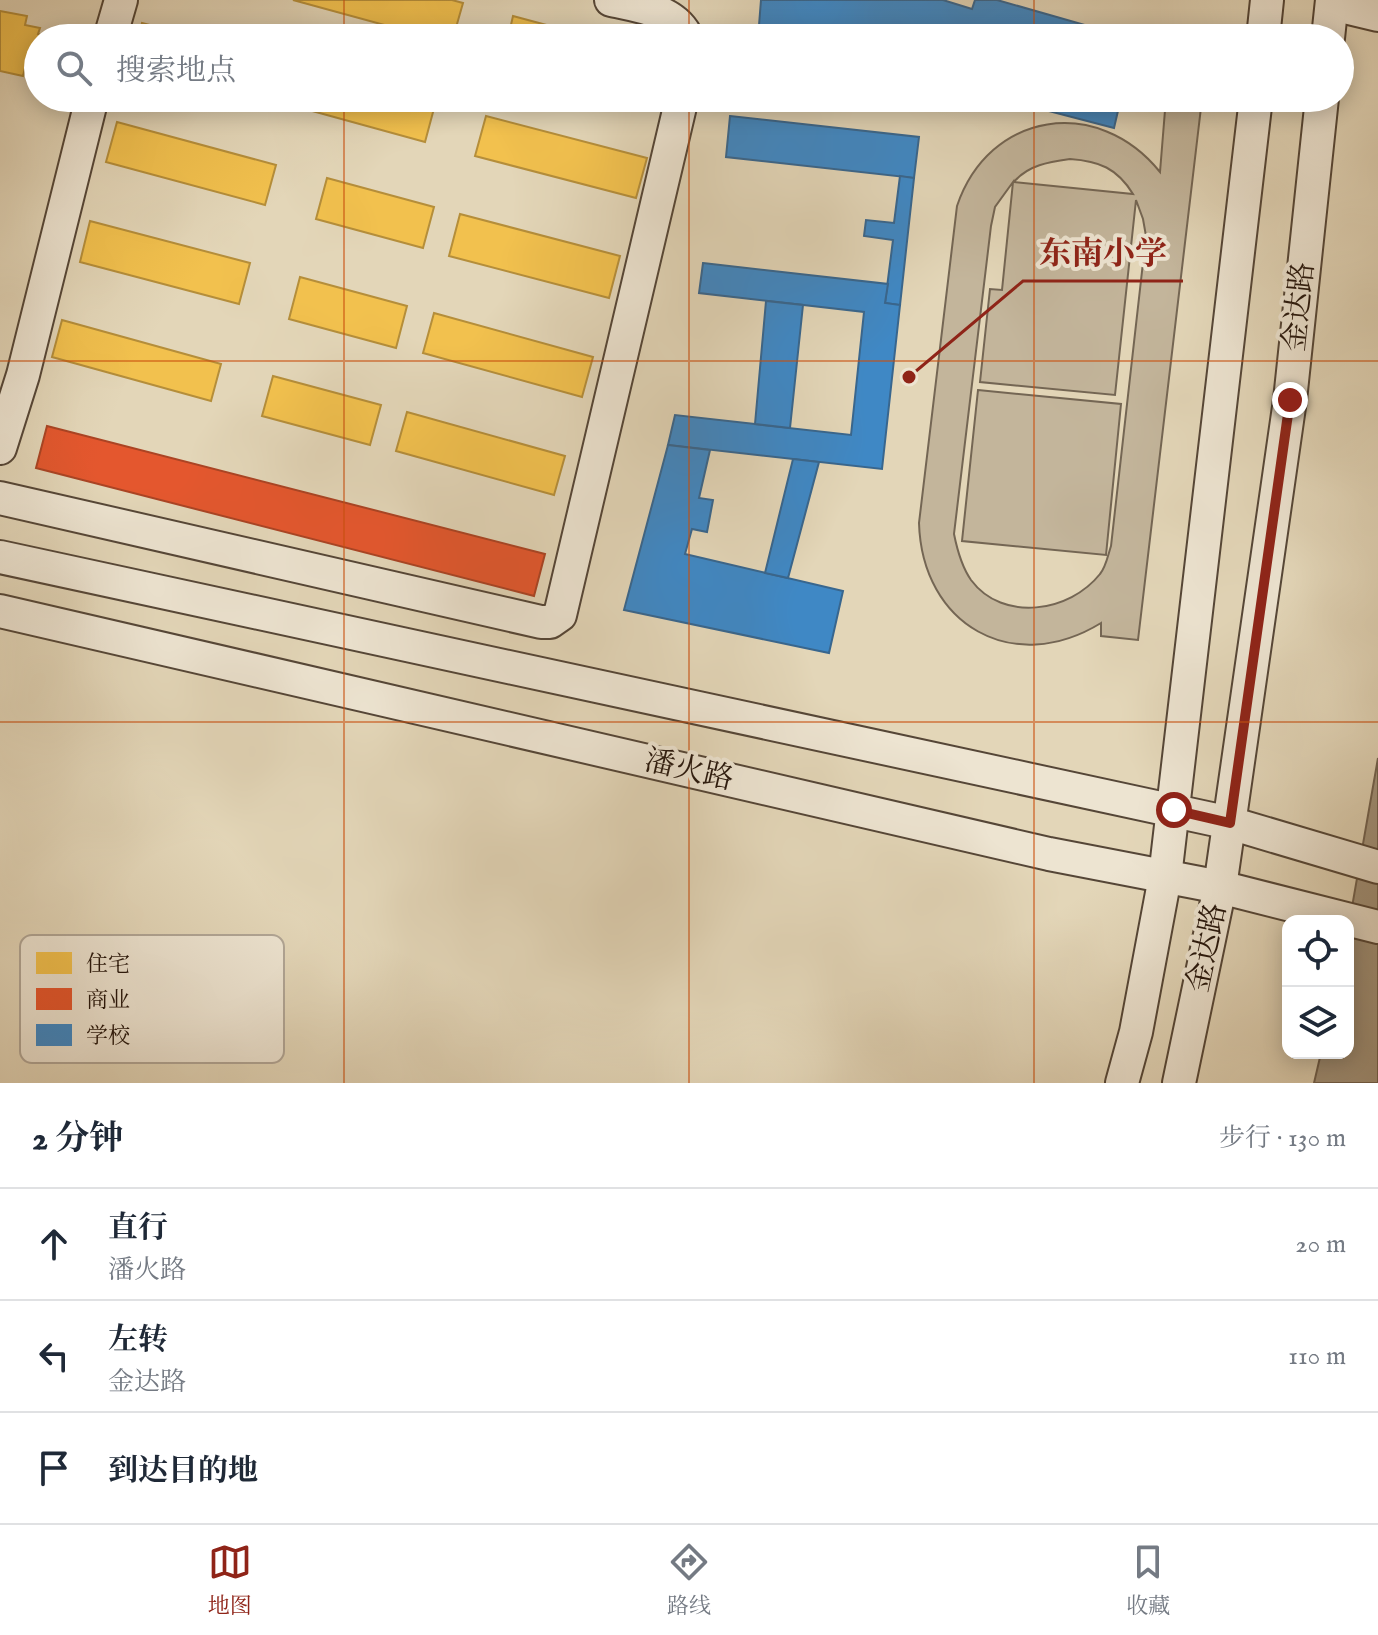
<!DOCTYPE html>
<html lang="zh">
<head>
<meta charset="utf-8">
<style>
  :root { --surface:#fff; --page:#f6f6f7; --text:#1f2937; --muted:#747a83; --line:#e0e1e3; --accent:#8f2418 }
  body { margin:0; font-family:"IM FELL English","Noto Serif SC",serif; background:var(--page); color:var(--text) }
  .controls { position:absolute; right:24px; bottom:24px; display:grid; overflow:hidden; border-radius:16px; box-shadow:0 4px 20px #0003 }
  .controls button { width:72px; height:72px; display:grid; place-items:center; padding:0; border:0; border-bottom:2px solid var(--line); background:var(--surface); color:var(--text); font:40px sans-serif }
  .stop { position:absolute; width:24px; height:24px; margin:-18px; border:6px solid #8f2418; border-radius:50%; background:#fff }
  .stop.end { background:#8f2418; border-color:#fff; box-shadow:0 2px 8px #0008 }
  .list { margin:0; padding:0; list-style:none }
  h2 { display:flex; justify-content:space-between; align-items:center; height:104px; margin:0; padding:0 32px; font-size:34px }
  h2 small { font-size:26px; font-weight:400; color:var(--muted) }
  .list li { display:grid; grid-template-columns:52px 1fr auto; gap:24px; align-items:center; box-sizing:border-box; height:112px; padding:0 32px; border-top:2px solid var(--line) }
  .list b { display:block; font-size:30px; white-space:nowrap }
  .list p { margin:0; font-size:26px; white-space:nowrap; color:var(--muted) }
  .list em { font-size:26px; font-style:normal; color:var(--muted) }
  .icon { flex:none; width:44px; height:44px; fill:none; stroke:currentColor; stroke-width:2; stroke-linecap:round; stroke-linejoin:round }
  .map { position:relative; flex:none; width:1378px; height:1083px; overflow:hidden }
  .search { position:absolute; background:var(--surface); box-shadow:0 4px 20px #0003; left:24px; right:24px; top:24px; height:88px; display:flex; align-items:center; gap:20px; box-sizing:border-box; padding:0 28px; border-radius:44px; color:var(--muted); font-size:30px }
  .sheet { height:440px; background:var(--surface) }
  nav { display:flex; justify-content:space-around; align-items:center; box-sizing:border-box; height:112px; border-top:2px solid var(--line); background:var(--surface); font-size:22px; color:var(--muted) }
  nav a { display:grid; justify-items:center; gap:4px }
  nav .on { color:var(--accent) }
  .map>svg:first-child { display:block }
  .green { fill:#c3b59b; stroke:#746654; stroke-width:2; fill-rule:evenodd }
  .water { fill:#a3957e; stroke:#716250; stroke-width:2 }
  .homes { fill:#f2c14e; stroke:#b58e3a; stroke-width:2 }
  .shops { fill:#e4572e; stroke:#ab4424; stroke-width:2 }
  .schools { fill:#3f88c5; stroke:#38668e; stroke-width:2 }
  .lines { fill:none; stroke-linecap:round; stroke-linejoin:round }
  .minor-casing { stroke:#554637; stroke-width:36 }
  .minor { stroke:#ede4d1; stroke-width:32 }
  .route { stroke:#8f2418; stroke-width:10 }
  .grid { fill:none; stroke:#cb4f0c; stroke-width:2; stroke-opacity:0.55 }
  .labels { text-anchor:middle; dominant-baseline:central; stroke-width:8; stroke-linejoin:round; paint-order:stroke }
  .street-label { font-size:30px; fill:#26160c; stroke:#ede4d1 }
  .key { fill:#ede4d1; stroke:#b1a696; stroke-width:2 }
  .key-label { font-size:22px; fill:#26160c }
  .leader { fill:none; stroke:#8f2418; stroke-width:3 }
  .callout-dot { fill:#8f2418; stroke:#ede4d1; stroke-width:3 }
  .callout-label { font-size:32px; text-anchor:middle; font-weight:bold; fill:#8f2418; stroke:#ede4d1; stroke-width:8; stroke-linejoin:round; paint-order:stroke }
</style>
</head>
<body>
<div class="map">
<svg width="1378" height="1083" viewBox="0 0 1378 1083">
  <rect width="100%" height="100%" fill="#e3d6b8"/>
  <filter id="stains"><feTurbulence type="fractalNoise" baseFrequency=".0025" numOctaves="4"/><feColorMatrix values="0 0 0 0 .2 0 0 0 0 .09 0 0 0 0 .02 0 0 0 .5 -.17"/></filter>
  <radialGradient id="worn" r=".72"><stop offset=".6" stop-color="#630" stop-opacity="0"/><stop offset="1" stop-color="#630" stop-opacity=".3"/></radialGradient>
  <g class="green">
    <path d="M1166 98 1202 99 1138 640 1101 636V623C1013 677 922 625 919 523L957 206C989 111 1098 95 1160 172ZM1070 159C1099 161 1117 168 1133 194L1014 182C1028 165 1049 162 1070 159ZM1013 182 1002 290 990 289 980 382 1115 395 1136 200 1143 219 1146 236 1111 546C1108 555 1106 567 1100 574 1070 612 1003 623 971 580 962 567 957 549 954 534L991 226 995 207Z"/>
    <polygon points="978,390 1121,404 1106,555 962,541"/>
  </g>
  <polygon class="water" points="1378,758 1378,1083 1314,1083 1321,1053 1348,1053 1348,930"/>
  <g class="homes">
    <polygon points="293,0 452,0 463,3 453,38 432,38"/>
    <polygon points="0,11 27,16 25,25 40,28 38,34 56,38 38,38 38,71 25,68 23,76 0,71"/>
    <polygon points="513,16 595,38 508,38"/>
    <polygon points="142,23 199,38 138,38"/>
    <polygon points="265,98 423,98 436,101 425,142"/>
    <polygon points="486,116 647,158 636,198 475,156"/>
    <polygon points="117,122 276,165 265,205 106,162"/>
    <polygon points="327,178 434,207 423,248 316,219"/>
    <polygon points="460,214 620,256 609,298 449,256"/>
    <polygon points="90,221 250,263 239,304 80,262"/>
    <polygon points="300,277 407,306 396,348 289,319"/>
    <polygon points="434,313 593,357 582,397 423,353"/>
    <polygon points="62,320 221,364 211,401 52,357"/>
    <polygon points="273,376 381,405 370,445 262,416"/>
    <polygon points="407,412 565,456 554,495 396,451"/>
  </g>
  <polygon class="shops" points="47,426 545,554 534,596 36,468"/>
  <g class="schools">
    <polygon points="761,0 943,0 972,9 975,0 997,0 1106,31 1109,38 758,38"/>
    <polygon points="999,98 1121,98 1114,128"/>
    <polygon points="730,116 919,137 914,178 726,157"/>
    <polygon points="900,176 914,178 900,305 885,303 893,240 864,236 866,220 894,223"/>
    <polygon points="703,263 888,284 885,303 900,305 882,469 668,445 675,415 851,435 864,312 699,293"/>
    <polygon points="766,301 803,305 790,428 755,424"/>
    <polygon points="668,445 710,450 699,498 713,500 707,532 692,529 685,554 843,591 829,653 624,610"/>
    <polygon points="793,459 819,462 788,578 765,573"/>
  </g>
  <g class="lines">
    <g class="minor-casing">
      <g id="minor">
        <path d="M611 0C638 6 675 10 687 38"/>
        <polyline points="1332,4 1378,15"/>
        <polyline points="110,38 121,0"/>
        <polyline points="1263,38 1267,0"/>
        <polyline points="1328,38 1332,0"/>
        <polyline points="0,448 23,375 92,98"/>
        <polyline points="0,498 541,622 550,622 560,615 682,98"/>
        <polyline points="0,557 1230,823 1378,867"/>
        <polyline points="0,611 1049,854 1220,887 1378,927"/>
        <polyline points="1122,1083 1136,1032 1165,877 1256,98"/>
        <polyline points="1179,1083 1220,887 1290,400 1322,98"/>
      </g>
    </g>
    <use href="#minor" class="minor"/>
  </g>
  <g class="lines">
    <polyline class="route" points="1174,810 1230,823 1290,400"/>
  </g>
  <path class="grid" d="M344 0V38M689 0V38M1034 0V38M344 98V1083M689 98V1083M1034 98V1083M0 361H1378M0 722H1378"/>
  <g class="labels">
    <g class="street-label">
      <text transform="translate(1300 307) rotate(-84)">金达路</text>
      <text transform="translate(689 771) rotate(13)">潘火路</text>
      <text transform="translate(1208 948) rotate(-78)">金达路</text>
    </g>
  </g>
  <rect x="20" y="935" width="264" height="128" rx="12" class="key"/>
  <rect x="36" y="952" width="36" height="22" fill="#f2c14e"/>
  <rect x="36" y="988" width="36" height="22" fill="#e4572e"/>
  <rect x="36" y="1024" width="36" height="22" fill="#3f88c5"/>
  <g class="key-label">
    <text x="86" y="971">住宅</text>
    <text x="86" y="1007">商业</text>
    <text x="86" y="1043">学校</text>
  </g>
  <path class="leader" d="M909 377L1023 281H1183"/>
  <circle class="callout-dot" cx="909" cy="377" r="8"/>
  <g class="callout-label">
    <text x="1103" y="264">东南小学</text>
  </g>
  <rect width="100%" height="100%" filter="url(#stains)"/>
  <rect width="100%" height="100%" fill="url(#worn)"/>
</svg>
<div class="controls">
<button><svg class="icon" aria-label="locate" viewBox="0 0 24 24"><circle cx="12" cy="12" r="6"/><path d="M12 2v4M12 18v4M2 12h4M18 12h4"/></svg></button>
<button><svg class="icon" aria-label="layers" viewBox="0 0 24 24"><path d="M12 4l9 5-9 5-9-5zM3 14l9 5 9-5"/></svg></button>
</div>
<div class="stop" style="left:1174px;top:810px"></div>
<div class="stop end" style="left:1290px;top:400px"></div>
<div class="search"><svg class="icon" aria-label="search" viewBox="0 0 24 24"><circle cx="10" cy="10" r="6"/><path d="M15 15l6 6"/></svg>搜索地点</div>
</div>
<section class="sheet">
<h2>2 分钟<small>步行 · 130 m</small></h2>
<ul class="list">
<li><svg class="icon" aria-label="ahead" viewBox="0 0 24 24"><path d="M12 20V5M6 11l6-6 6 6"/></svg><div><b>直行</b><p>潘火路</p></div><em>20 m</em></li>
<li><svg class="icon" aria-label="left" viewBox="0 0 24 24"><path d="M17 20v-9H6M10 6l-5 5 5 5"/></svg><div><b>左转</b><p>金达路</p></div><em>110 m</em></li>
<li><svg class="icon" aria-label="arrive" viewBox="0 0 24 24"><path d="M6 21V4h12l-3 4 3 4H6"/></svg><div><b>到达目的地</b></div></li>
</ul>
</section>
<nav>
<a class="on"><svg class="icon" aria-label="map" viewBox="0 0 24 24"><path d="M3 6l6-2 6 2 6-2v14l-6 2-6-2-6 2zM9 4v14M15 6v14"/></svg>地图</a>
<a><svg class="icon" aria-label="directions" viewBox="0 0 24 24"><path d="M12 3l9 9-9 9-9-9zM9 14v-3h6M13 9l2 2-2 2"/></svg>路线</a>
<a><svg class="icon" aria-label="saved" viewBox="0 0 24 24"><path d="M7 4h10v16l-5-4-5 4z"/></svg>收藏</a>
</nav>
</body>
</html>
